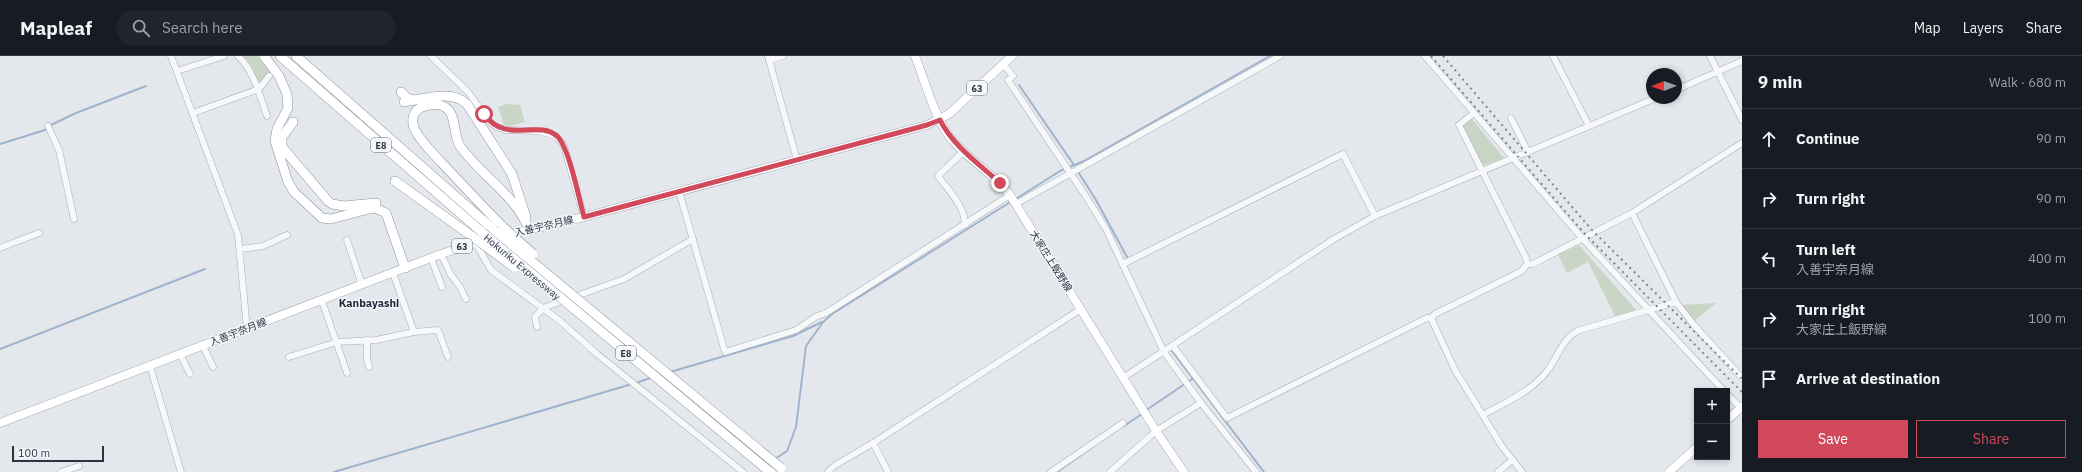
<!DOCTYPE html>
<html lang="en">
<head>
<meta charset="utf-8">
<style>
  :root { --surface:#171b24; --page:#20242c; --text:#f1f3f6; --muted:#9ea1a6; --line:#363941; --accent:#d1495b }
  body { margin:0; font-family:"IBM Plex Sans","Noto Sans JP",sans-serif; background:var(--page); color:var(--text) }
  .controls { position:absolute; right:12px; bottom:12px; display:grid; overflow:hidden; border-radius:0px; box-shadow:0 2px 6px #0003 }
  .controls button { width:36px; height:36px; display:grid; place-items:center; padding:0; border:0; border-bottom:1px solid var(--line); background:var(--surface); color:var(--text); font:20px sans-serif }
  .compass { position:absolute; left:1646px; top:12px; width:36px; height:36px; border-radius:50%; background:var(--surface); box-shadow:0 2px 6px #0003; rotate:269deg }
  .scale { position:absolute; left:12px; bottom:10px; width:92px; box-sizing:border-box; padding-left:4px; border:2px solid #2b3445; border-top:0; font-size:11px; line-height:14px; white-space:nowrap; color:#2b3445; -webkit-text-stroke:3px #f4f6f9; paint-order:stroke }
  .stop { position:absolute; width:12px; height:12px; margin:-9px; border:3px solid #d1495b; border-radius:50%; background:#fff }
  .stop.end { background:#d1495b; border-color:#fff; box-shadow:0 1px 4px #0008 }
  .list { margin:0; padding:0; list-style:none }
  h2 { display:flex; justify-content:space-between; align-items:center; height:52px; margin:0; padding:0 16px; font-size:17px }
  h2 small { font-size:13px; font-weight:400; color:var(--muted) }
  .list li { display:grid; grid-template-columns:26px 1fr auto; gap:12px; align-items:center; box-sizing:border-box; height:60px; padding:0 16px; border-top:1px solid var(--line) }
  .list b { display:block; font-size:15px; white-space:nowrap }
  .list p { margin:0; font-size:13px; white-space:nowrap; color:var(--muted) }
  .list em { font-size:13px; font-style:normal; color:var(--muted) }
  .actions { display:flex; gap:8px; padding:12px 16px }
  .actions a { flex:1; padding:9px 0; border:1px solid var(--accent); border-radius:0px; text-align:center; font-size:14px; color:var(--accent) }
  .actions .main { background:var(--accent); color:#fff }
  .icon { flex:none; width:22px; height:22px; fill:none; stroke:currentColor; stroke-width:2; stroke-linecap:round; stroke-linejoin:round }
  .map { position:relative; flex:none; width:1742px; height:416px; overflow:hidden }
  header { display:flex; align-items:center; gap:24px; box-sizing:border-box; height:56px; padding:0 20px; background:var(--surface); border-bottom:1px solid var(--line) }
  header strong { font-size:19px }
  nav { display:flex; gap:22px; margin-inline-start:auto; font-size:14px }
  .search { width:280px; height:36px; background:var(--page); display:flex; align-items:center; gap:10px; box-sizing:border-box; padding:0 14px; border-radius:22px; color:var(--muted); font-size:15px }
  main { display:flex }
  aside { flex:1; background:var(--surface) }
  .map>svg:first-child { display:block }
  .green { fill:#c9d6c5 }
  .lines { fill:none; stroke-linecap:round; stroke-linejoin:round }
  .stream { stroke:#9fb4cc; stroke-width:2 }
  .minor-casing { stroke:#a9aeb7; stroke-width:7 }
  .major-casing { stroke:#a3abb8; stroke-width:9 }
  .highway-casing { stroke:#8b94a3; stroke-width:10 }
  .minor { stroke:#f7f8fa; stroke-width:6 }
  .major { stroke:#fff; stroke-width:8 }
  .highway { stroke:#fff; stroke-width:9 }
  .rail { stroke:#7d8696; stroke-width:2; stroke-dasharray:2 4; stroke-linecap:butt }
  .highway-bridge-casing { stroke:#8b94a3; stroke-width:10; stroke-linecap:butt }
  .highway-bridge { stroke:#fff; stroke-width:9 }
  .route { stroke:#d1495b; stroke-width:5 }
  .labels { text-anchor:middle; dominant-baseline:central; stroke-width:3; stroke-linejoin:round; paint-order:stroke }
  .shield { fill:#f4f6f9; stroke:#676e7b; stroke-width:1 }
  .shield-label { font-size:9px; font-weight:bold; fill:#2b3445 }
  .street-label { font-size:10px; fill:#2b3445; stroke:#f4f6f9 }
  .neighbourhood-label { font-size:11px; font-weight:bold; fill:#1d2536; stroke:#f4f6f9 }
</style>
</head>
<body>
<header>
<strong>Mapleaf</strong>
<div class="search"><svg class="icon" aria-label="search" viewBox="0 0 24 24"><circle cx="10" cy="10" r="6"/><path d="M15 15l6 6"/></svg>Search here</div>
<nav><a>Map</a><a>Layers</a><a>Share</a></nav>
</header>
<main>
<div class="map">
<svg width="1742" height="416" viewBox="0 0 1742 416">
  <rect width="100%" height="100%" fill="#e4e7ec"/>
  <g class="green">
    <polygon points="243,0 257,0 271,15 262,26 258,25 249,6"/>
    <polygon points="507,48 520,49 525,66 509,70 504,69 498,51"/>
    <polygon points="1471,62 1504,102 1485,109 1482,108 1462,69"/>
    <polygon points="1579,189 1636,254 1615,260 1588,206 1567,217 1558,199"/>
    <polygon points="1716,247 1694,265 1682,249"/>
  </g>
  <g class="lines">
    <g class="stream">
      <polyline points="1019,29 1074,109"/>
      <polyline points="0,88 45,74 53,68 76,57 146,30"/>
      <polyline points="1077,114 1096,144 1127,201"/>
      <polyline points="1016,143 1060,115 1084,105 1270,0"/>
      <polyline points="0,293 205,213"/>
      <polyline points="1172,295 1264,416"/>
      <polyline points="670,316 793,280 822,266"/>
      <polyline points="636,327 653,321"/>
      <polyline points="1145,355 1192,323"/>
      <polyline points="1124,370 1142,358"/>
      <polyline points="775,403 787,395 796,371 806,290 823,266 832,258 1012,145"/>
      <polyline points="334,416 632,328"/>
      <polyline points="1057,416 1094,390"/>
    </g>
    <g class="minor-casing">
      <g id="minor">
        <polyline points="171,0 238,179 247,273"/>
        <path d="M238 0C255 17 259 38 267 60"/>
        <polyline points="431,0 468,36 489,65 495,70 505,74 538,75 556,80 564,90 584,161"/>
        <polyline points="768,0 797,104"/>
        <polyline points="1425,0 1583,183 1724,335"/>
        <polyline points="1553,0 1589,70"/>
        <polyline points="1710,0 1742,64"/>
        <polyline points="769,4 783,0"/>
        <polyline points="1003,8 1013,20 1008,24 1087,142 1106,173 1164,296 1201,347 1156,375 1110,416"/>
        <polyline points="177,15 224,0"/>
        <polyline points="1676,34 1742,5"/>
        <polyline points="193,57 259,33 269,20"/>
        <polyline points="1511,62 1528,96"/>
        <polyline points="48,70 59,94 74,163"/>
        <path d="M963 96 938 120C948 134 965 150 965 169"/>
        <polyline points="679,135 725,296 796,274 817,260 826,257 1010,139"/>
        <polyline points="1016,148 1280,0"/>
        <polyline points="1632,157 1676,246 1694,269 1742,322"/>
        <polyline points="347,184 362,229"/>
        <polyline points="475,186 491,214 560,265 597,298 743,416"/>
        <polyline points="0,192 39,177"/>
        <polyline points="240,193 263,190 287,179"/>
        <polyline points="441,198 451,219 460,231 466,243"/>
        <polyline points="431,202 442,231"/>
        <polyline points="1123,208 1343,98 1375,160"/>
        <polyline points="1527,208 1533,208 1632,157 1742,87"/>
        <polyline points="322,245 347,317"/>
        <polyline points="1431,262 1455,314 1501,389 1522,416"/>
        <polyline points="537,271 535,261 543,252 624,223 693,183"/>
        <polyline points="414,276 438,274 448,301"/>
        <polyline points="367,284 367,303 369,311"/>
        <polyline points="203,290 213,311"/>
        <polyline points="1173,290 1227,362 1427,262 1431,262 1435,258 1522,215 1527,208 1526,202 1459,69 1474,57"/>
        <polyline points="180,298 190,318"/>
        <polyline points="289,301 337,286 376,284 414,276 393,217"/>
        <polyline points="150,310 181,416"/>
        <polyline points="1123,322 1334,183 1375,160 1656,42"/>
        <polyline points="1727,338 1742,353"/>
        <polyline points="1201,347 1256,416"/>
        <path d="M1483 359C1506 346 1531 336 1548 314 1558 300 1562 284 1577 275L1676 246"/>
        <polyline points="873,387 888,416"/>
        <polyline points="61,416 79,410"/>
        <polyline points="828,416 834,410 873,387 1081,253"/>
        <polyline points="1051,416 1123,367"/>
        <polyline points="1498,416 1512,404"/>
      </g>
    </g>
    <g class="major-casing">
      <g id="major">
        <path d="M915 0C926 27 935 65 954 86 971 106 994 118 1010 139L1156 375 1184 416"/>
        <polyline points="507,179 584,161 927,69 949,58 1012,0"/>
        <polyline points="1727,364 1742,351"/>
        <polyline points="0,367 441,198 484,184"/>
        <polyline points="1669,416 1697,391"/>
      </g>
    </g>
    <g class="highway-casing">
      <g id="highway">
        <polyline points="264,0 279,20 287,38 288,52 277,73 275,85 288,126 294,136 322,162 331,163 369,153 375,152 386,157 405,212"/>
        <polyline points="280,0 483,177"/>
        <polyline points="296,0 494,174"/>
        <polyline points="401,36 407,42 415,44"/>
        <path d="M404 46C424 43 451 33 467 48L512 118 526 161"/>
        <polyline points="293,66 282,81 282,91 328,145 332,148 344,150 376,147"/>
        <polyline points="395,125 473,181"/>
        <path d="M503 171C481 149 461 127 440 105 432 96 421 86 415 74 411 66 412 55 422 51 428 49 437 47 443 50 458 57 452 78 460 90 480 119 517 140 529 174"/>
      </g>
    </g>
    <use href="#minor" class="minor"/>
    <use href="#major" class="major"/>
    <use href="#highway" class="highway"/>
    <g class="rail">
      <polyline points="1431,0 1584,177 1742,336"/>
      <polyline points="1443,0 1591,173 1742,323"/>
    </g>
    <g class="highway-bridge-casing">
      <g id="highway-bridge">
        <polyline points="503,171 533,198"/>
        <polyline points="494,174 781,412"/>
        <polyline points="483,177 770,416"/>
        <polyline points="473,181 514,211"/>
      </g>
    </g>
    <use href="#highway-bridge" class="highway-bridge"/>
  </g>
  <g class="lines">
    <path class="route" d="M484 58C506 89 537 63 557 80 569 91 579 143 584 161L927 69 940 64C954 91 978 107 1000 127"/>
  </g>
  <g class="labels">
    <g class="shield">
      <rect x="967" y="25" width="20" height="14" rx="3"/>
      <rect x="371" y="82" width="20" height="14" rx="3"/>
      <rect x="452" y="183" width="20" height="14" rx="3"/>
      <rect x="616" y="290" width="20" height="14" rx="3"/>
    </g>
    <g class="shield-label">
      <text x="977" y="32">63</text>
      <text x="381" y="89">E8</text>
      <text x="462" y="190">63</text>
      <text x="626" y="297">E8</text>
    </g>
    <g class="street-label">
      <text transform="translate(544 170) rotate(-13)">入善宇奈月線</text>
      <text transform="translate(1051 205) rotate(58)">大家庄上飯野線</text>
      <text transform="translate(522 211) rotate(40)">Hokuriku Expressway</text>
      <text transform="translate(238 276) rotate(-21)">入善宇奈月線</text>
    </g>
    <g class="neighbourhood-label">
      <text x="369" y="247">Kanbayashi</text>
    </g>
  </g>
</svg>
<div class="controls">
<button>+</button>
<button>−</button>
</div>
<svg class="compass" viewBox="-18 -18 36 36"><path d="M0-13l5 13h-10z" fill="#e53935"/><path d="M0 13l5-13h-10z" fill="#9ea1a6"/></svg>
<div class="scale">100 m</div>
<div class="stop" style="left:484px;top:58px"></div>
<div class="stop end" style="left:1000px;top:127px"></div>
</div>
<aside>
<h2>9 min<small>Walk · 680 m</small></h2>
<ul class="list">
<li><svg class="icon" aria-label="ahead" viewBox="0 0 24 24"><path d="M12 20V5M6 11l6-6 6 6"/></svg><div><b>Continue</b></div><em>90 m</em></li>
<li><svg class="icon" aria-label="right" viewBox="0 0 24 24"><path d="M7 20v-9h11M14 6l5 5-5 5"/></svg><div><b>Turn right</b></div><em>90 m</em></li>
<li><svg class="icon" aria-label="left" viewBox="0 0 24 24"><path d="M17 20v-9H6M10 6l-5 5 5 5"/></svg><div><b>Turn left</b><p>入善宇奈月線</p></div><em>400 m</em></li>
<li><svg class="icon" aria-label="right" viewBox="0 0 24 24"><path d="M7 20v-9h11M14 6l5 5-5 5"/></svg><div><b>Turn right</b><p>大家庄上飯野線</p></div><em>100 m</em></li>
<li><svg class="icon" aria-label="arrive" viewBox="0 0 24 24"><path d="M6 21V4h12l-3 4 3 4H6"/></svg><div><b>Arrive at destination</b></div></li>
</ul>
<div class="actions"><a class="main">Save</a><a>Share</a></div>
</aside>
</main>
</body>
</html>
